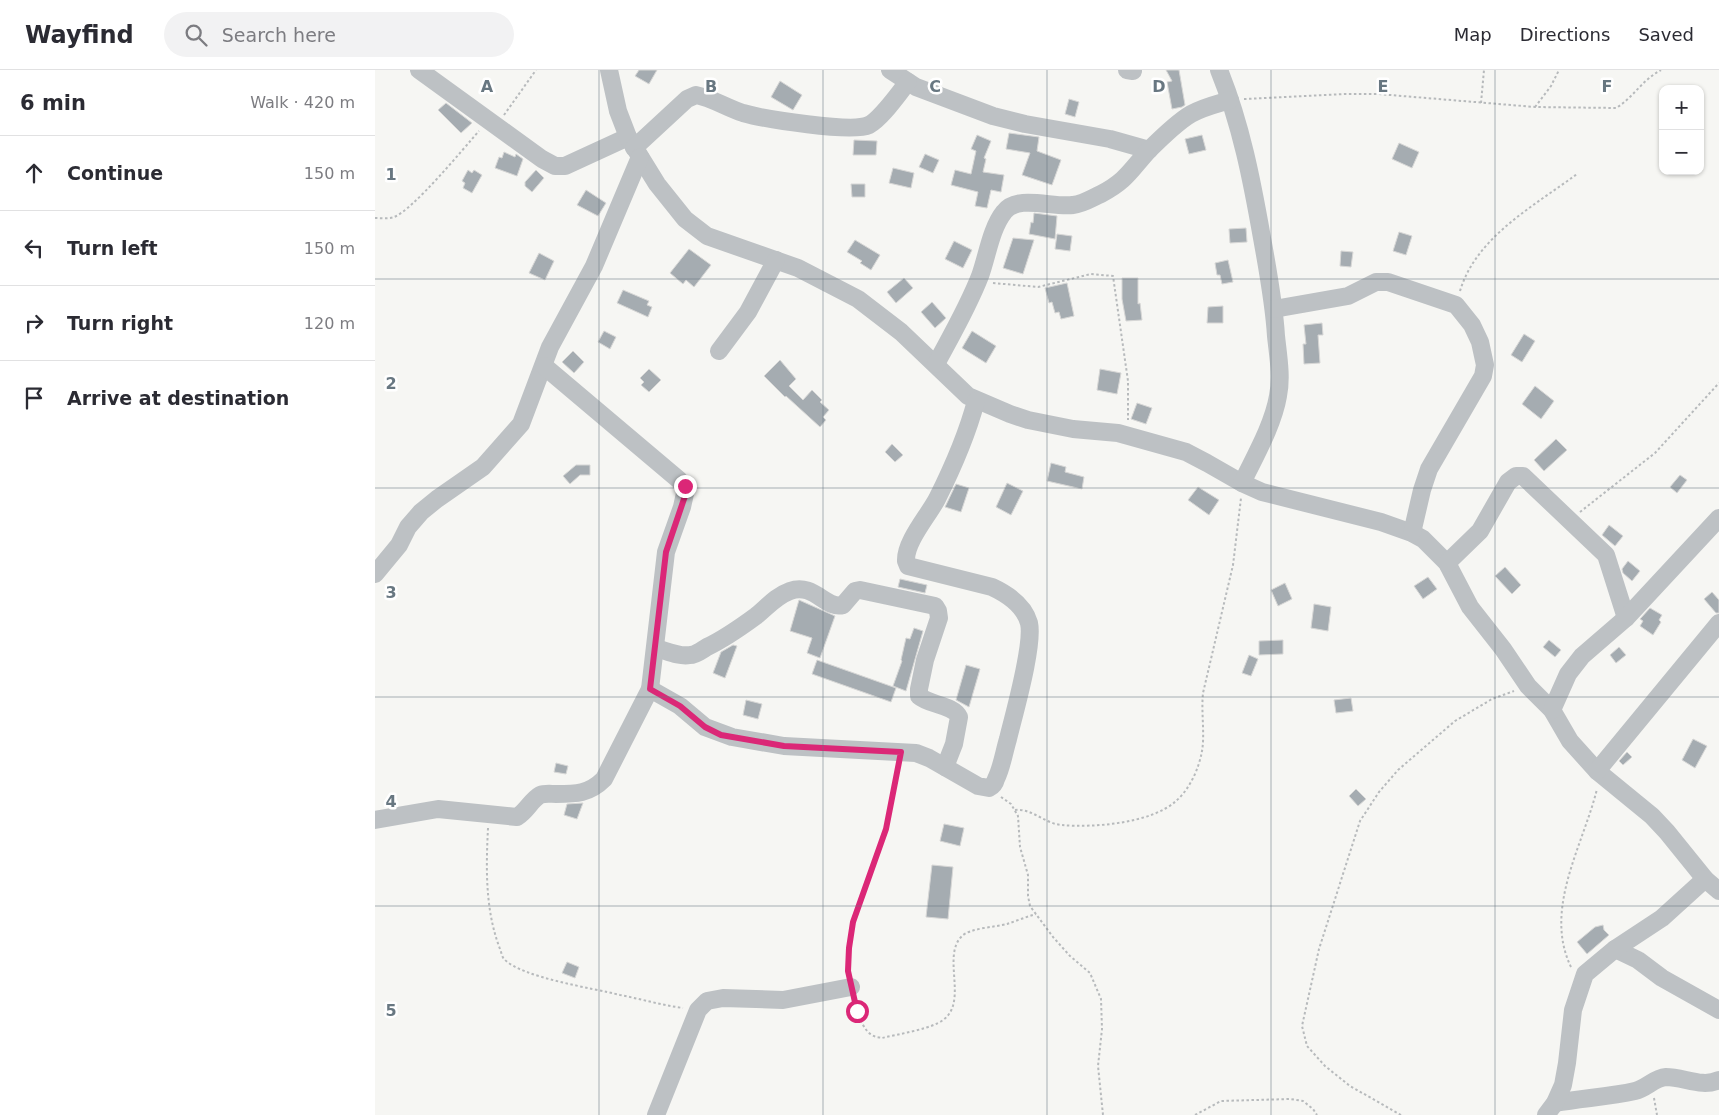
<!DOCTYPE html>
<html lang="en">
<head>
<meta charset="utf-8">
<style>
  :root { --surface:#fff; --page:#f2f2f3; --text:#2b2b33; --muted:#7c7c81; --line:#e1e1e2 }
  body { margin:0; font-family:"DejaVu Sans",sans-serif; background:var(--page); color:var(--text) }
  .controls { position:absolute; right:15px; top:15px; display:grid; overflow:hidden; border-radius:10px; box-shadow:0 1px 4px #0004 }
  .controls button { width:45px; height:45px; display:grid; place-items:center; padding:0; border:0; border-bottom:1px solid var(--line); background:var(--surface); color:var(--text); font:25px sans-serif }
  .stop { position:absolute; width:15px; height:15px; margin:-11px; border:4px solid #db2777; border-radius:50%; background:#fff }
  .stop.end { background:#db2777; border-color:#fff; box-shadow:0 1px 5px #0008 }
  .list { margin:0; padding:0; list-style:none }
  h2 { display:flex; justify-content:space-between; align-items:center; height:65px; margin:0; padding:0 20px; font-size:21px }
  h2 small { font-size:16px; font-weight:400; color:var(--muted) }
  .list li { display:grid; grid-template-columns:32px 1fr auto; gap:15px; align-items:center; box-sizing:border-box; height:75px; padding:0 20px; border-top:1px solid var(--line) }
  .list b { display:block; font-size:19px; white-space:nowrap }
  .list em { font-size:16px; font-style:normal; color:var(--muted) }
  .icon { flex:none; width:28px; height:28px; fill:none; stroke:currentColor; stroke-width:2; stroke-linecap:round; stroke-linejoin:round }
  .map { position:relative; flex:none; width:1344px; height:1045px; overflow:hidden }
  header { display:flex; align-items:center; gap:30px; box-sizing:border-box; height:70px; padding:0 25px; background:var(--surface); border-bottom:1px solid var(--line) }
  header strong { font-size:24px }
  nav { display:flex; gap:28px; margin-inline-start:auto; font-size:18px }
  .search { width:350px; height:45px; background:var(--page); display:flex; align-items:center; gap:12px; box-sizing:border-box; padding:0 18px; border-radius:28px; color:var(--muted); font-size:19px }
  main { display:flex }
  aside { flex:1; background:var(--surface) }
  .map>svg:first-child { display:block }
  .building { fill:#a5acb1; stroke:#d7d7d6 }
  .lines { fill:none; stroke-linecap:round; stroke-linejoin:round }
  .path { stroke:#b7babc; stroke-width:2; stroke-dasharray:2.5 2.5; stroke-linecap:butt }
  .minor { stroke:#bdc1c4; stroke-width:18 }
  .route { stroke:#db2777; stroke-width:6 }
  .grid { fill:none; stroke:#687781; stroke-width:1; stroke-opacity:0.55 }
  .grid-label { font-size:16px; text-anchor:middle; font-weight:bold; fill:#687781; stroke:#fff; stroke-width:5; stroke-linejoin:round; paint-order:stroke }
</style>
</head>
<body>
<header>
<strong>Wayfind</strong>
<div class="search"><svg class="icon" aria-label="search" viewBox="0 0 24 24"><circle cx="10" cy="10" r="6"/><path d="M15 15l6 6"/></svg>Search here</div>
<nav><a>Map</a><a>Directions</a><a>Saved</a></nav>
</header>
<main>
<aside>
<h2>6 min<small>Walk · 420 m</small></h2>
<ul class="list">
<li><svg class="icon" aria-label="ahead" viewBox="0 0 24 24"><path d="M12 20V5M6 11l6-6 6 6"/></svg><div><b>Continue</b></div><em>150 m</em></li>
<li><svg class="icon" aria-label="left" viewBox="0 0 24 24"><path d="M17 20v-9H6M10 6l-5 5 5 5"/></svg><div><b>Turn left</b></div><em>150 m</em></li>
<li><svg class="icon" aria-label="right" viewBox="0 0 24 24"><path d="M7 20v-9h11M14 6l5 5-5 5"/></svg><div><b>Turn right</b></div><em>120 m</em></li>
<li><svg class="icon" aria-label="arrive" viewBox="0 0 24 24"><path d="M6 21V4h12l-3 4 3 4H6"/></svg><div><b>Arrive at destination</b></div></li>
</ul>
</aside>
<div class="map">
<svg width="1344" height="1045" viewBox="0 0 1344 1045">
  <rect width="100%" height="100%" fill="#f6f6f3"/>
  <g class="building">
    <polygon points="264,0 282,0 274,14 260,6"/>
    <polygon points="791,0 804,0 810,35 807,37 797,39 792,12 797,11"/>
    <polygon points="405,11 427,25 418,40 396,27"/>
    <polygon points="694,29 704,32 700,47 690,44"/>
    <polygon points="71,33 97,53 86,63 63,40"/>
    <polygon points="634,63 664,67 662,81 686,90 677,115 647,105 655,83 631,79"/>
    <polygon points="602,65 616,71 609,88 611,89 608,102 629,105 626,122 616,120 612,138 600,136 603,122 576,115 580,100 596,104 601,81 596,79"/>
    <polygon points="827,65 831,80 814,84 810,69"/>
    <polygon points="479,70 502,71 501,85 478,85"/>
    <polygon points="1024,73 1044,82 1037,98 1017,89"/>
    <polygon points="129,82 140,87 141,84 148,89 142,106 120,98 124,87 127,88"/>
    <polygon points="550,84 564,90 558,103 544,97"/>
    <polygon points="518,98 539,103 536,118 514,113"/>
    <polygon points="93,100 97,103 99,100 107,105 97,123 88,118 90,113 87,111"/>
    <polygon points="161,100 169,108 157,122 150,116 150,112"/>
    <polygon points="476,114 490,114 490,127 477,127"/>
    <polygon points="211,120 231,133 223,146 202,135"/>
    <polygon points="659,143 682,146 680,169 654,164 656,152 658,153"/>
    <polygon points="871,158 872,172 855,173 854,159"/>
    <polygon points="1024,162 1037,166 1031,185 1018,181"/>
    <polygon points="682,164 697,166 695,181 680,179"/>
    <polygon points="638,168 659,170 648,204 628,198"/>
    <polygon points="480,170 505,185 496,200 485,193 487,191 472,182"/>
    <polygon points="579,171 597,180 588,198 570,189"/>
    <polygon points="314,179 336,195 319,217 311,210 308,214 295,203"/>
    <polygon points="966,181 978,182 976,197 965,196"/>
    <polygon points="164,183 179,191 170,210 154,203"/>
    <polygon points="853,190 858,212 847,214 845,205 842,205 840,193"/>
    <polygon points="529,208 538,218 521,233 512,222"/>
    <polygon points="747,208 763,208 763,234 765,233 767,250 751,251 747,229"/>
    <polygon points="692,213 699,246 686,249 684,242 680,243 677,232 674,233 670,218"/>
    <polygon points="248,220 274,231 272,235 277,237 273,247 242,233"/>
    <polygon points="557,232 571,248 560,258 546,242"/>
    <polygon points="848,236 848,253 832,253 833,237"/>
    <polygon points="947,253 948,265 943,265 945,293 929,294 928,274 931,274 929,255"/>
    <polygon points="229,261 241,267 235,279 223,272"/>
    <polygon points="597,261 621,276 611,293 587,278"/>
    <polygon points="1149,264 1160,271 1147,292 1136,285"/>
    <polygon points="198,281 209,292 199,303 187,292"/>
    <polygon points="405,290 421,309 414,316 428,330 437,320 447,330 445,332 454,340 448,347 451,350 445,357 411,326 410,327 389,306"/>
    <polygon points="274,299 286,310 274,322 266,315 269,312 265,308"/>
    <polygon points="725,299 746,303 742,324 722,320"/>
    <polygon points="1160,316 1179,331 1166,349 1147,334"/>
    <polygon points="762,333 777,338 771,354 756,349"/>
    <polygon points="1181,369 1192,380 1169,401 1159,390"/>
    <polygon points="517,374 528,385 520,392 510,382"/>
    <polygon points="676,393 691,397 690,402 709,407 707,419 672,411"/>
    <polygon points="201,395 215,395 215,405 205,405 195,414 188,406"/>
    <polygon points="1305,405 1312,410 1302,423 1295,417"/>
    <polygon points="632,413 648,421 636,445 621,437"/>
    <polygon points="581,414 594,418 586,442 570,437"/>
    <polygon points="823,417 844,430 834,445 813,430"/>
    <polygon points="1234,455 1248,466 1240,476 1227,465"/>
    <polygon points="1253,491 1265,501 1257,511 1248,503 1247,499"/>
    <polygon points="1130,497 1146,515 1137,524 1120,506"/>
    <polygon points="1053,507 1062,519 1048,529 1039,516"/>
    <polygon points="525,509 552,515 550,523 523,517"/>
    <polygon points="910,513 917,529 903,536 896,520"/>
    <polygon points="1337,522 1344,530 1344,543 1341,543 1329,529"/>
    <polygon points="424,530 460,546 445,588 432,583 437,568 415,561"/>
    <polygon points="939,534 956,537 953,561 936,558"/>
    <polygon points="1275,538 1287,545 1284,550 1286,552 1278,565 1265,556 1268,551 1265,549"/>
    <polygon points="539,558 548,561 531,621 518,616 527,591 526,590 531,568 535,569"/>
    <polygon points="908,570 908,584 884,585 884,571"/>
    <polygon points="1174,570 1186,580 1180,587 1168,577"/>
    <polygon points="358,575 362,576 350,608 338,603 346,582"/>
    <polygon points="1244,577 1251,585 1241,593 1235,585"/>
    <polygon points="874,585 883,589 876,606 867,603"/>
    <polygon points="442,590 521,618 516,632 437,604"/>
    <polygon points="591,595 605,599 594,637 581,630"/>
    <polygon points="976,628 978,641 961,643 959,630"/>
    <polygon points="371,630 387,634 383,649 368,645"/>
    <polygon points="1318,669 1332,676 1320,698 1307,690"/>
    <polygon points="1252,682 1257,687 1248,695 1244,691"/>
    <polygon points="181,693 193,696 191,704 179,702"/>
    <polygon points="981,719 991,729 983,736 974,726"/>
    <polygon points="208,733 202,749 189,745 192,734"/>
    <polygon points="569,754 589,758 585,776 565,771"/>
    <polygon points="557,795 578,797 573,849 551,847"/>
    <polygon points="1228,855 1229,860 1234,865 1212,884 1202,872 1220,857"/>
    <polygon points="192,892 204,897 200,908 187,903"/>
  </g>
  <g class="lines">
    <g class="path">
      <path d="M869 29 970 24H1003L1160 37 1241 38C1258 28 1267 10 1286 0"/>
      <polyline points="1106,33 1109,0"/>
      <polyline points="1160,37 1176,16 1184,0"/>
      <polyline points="129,45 161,0"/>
      <path d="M0 148C6 148 13 149 19 147 38 140 88 79 104 61"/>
      <polyline points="618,213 663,217 716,204 738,206 753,311 753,350"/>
      <path d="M1085 221C1101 167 1159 136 1202 104"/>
      <polyline points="1205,442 1280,383 1344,313"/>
      <polyline points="626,727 636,734 643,746 645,777 653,805 653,826 655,836 678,867 695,886 715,903 726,929 727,959 723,996 728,1045"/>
      <path d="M640 740C657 738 670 754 687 755 719 758 777 753 801 731 815 719 824 698 827 681 830 664 826 642 828 623L858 495 866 428"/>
      <path d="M113 758C111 798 110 840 125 879 126 881 127 887 129 889 147 908 218 918 245 925 266 929 286 935 308 938"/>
      <path d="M1196 897C1168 839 1208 776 1222 719"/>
      <path d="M473 902C472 852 495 808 510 761 516 740 520 718 523 697"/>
      <path d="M480 931C482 942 488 962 499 966 502 968 505 967 507 968 524 964 549 960 563 953 597 937 565 887 587 866 595 858 621 857 632 854 641 851 651 847 661 844"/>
      <polyline points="1279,1028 1282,1045"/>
      <polyline points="820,1045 846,1031 915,1029 928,1031 938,1039 942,1045"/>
      <polyline points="1026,1045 975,1016 950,996 932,976 927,956 944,879 985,751 1004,722 1023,700 1080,651 1117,629 1139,621"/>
    </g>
    <g class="minor">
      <polyline points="44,0 167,89 180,96 190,96 253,67"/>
      <polyline points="234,0 243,41 253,67 282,114 310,149 332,166 423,198 483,229 526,262 593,326 635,344 653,350 698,359 743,363 811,382 832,393 867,413 887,422 1006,452 1037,463 1048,469 1072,493 1095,537 1128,579 1153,616 1177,640 1195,671 1222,701 1277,746 1292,762 1330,809 1344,821"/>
      <polyline points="515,0 541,17 618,46 650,54 735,69 774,80"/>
      <polyline points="752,0 758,1"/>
      <path d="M844 0C866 54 877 111 887 168 893 201 899 233 901 266 903 285 907 307 903 326 898 355 880 386 867 413"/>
      <path d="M259 78 312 29 321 25C337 28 352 38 368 43 389 49 477 63 494 55 507 48 523 24 533 12"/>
      <polyline points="899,239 973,226 1001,212 1013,212 1081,235 1097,255 1105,272 1110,295 1108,306 1054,399 1047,420 1037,463"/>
      <polyline points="344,281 373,242 401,190"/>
      <path d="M561 294C576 266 593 237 605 206 612 187 616 158 629 142 642 124 678 138 698 135 708 134 717 128 726 124 751 111 755 101 773 81 783 71 804 51 816 44 828 37 842 34 855 30"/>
      <polyline points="1072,493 1105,461 1133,412 1141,406 1148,406 1231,485 1251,548"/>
      <polyline points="0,504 24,475 33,457 46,442 62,429 108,397 146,354 175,277 219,196 265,87"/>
      <path d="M281 578C292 581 304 587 315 585 321 585 327 580 332 577 349 569 366 557 381 546 392 537 401 526 415 521 439 512 451 540 468 535L480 521 485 520 560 536 563 541 564 548 550 590 544 619V626C554 635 579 635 584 647L579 674 570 697"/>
      <path d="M275 619 305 636 330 657 357 667 409 676 541 683 554 688 603 716 614 718C618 716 620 713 621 709 627 697 629 682 633 669 639 644 659 575 654 553 649 535 632 524 617 517L533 496 531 491C530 472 553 446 562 429 578 397 592 365 601 331"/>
      <polyline points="1177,640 1193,604 1207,586 1251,548 1344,448"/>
      <polyline points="1222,701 1344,553"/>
      <path d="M0 750 63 739 142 747C152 741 156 730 165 725 170 723 176 724 181 724 201 724 214 724 229 709L275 619 291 482 307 437 311 419 304 410 169 296"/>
      <polyline points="1240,879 1263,890 1287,908 1344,940"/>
      <path d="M1180 1033C1207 1028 1234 1027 1260 1021 1272 1018 1279 1008 1291 1007 1309 1007 1327 1018 1344 1010"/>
      <polyline points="281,1045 323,940 332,931 348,928 408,930 476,917"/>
      <polyline points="1171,1045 1180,1033 1188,1015 1192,993 1198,940 1210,904 1240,879 1287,848 1330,809"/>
    </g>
  </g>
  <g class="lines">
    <polyline class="route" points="310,416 311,423 291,482 275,619 305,636 330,657 346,665 409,676 526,682 511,759 478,852 474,878 473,901 482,941"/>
  </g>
  <path class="grid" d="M224 0V1045M448 0V1045M672 0V1045M896 0V1045M1120 0V1045M0 209H1344M0 418H1344M0 627H1344M0 836H1344"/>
  <g class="grid-label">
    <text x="112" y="22">A</text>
    <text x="336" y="22">B</text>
    <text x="560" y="22">C</text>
    <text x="784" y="22">D</text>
    <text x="1008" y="22">E</text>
    <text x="1232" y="22">F</text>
    <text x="16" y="110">1</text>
    <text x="16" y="319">2</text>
    <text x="16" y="528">3</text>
    <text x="16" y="737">4</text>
    <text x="16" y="946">5</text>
  </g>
</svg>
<div class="controls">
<button>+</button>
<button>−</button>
</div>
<div class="stop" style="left:482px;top:941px"></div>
<div class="stop end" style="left:310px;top:416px"></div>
</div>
</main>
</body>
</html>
